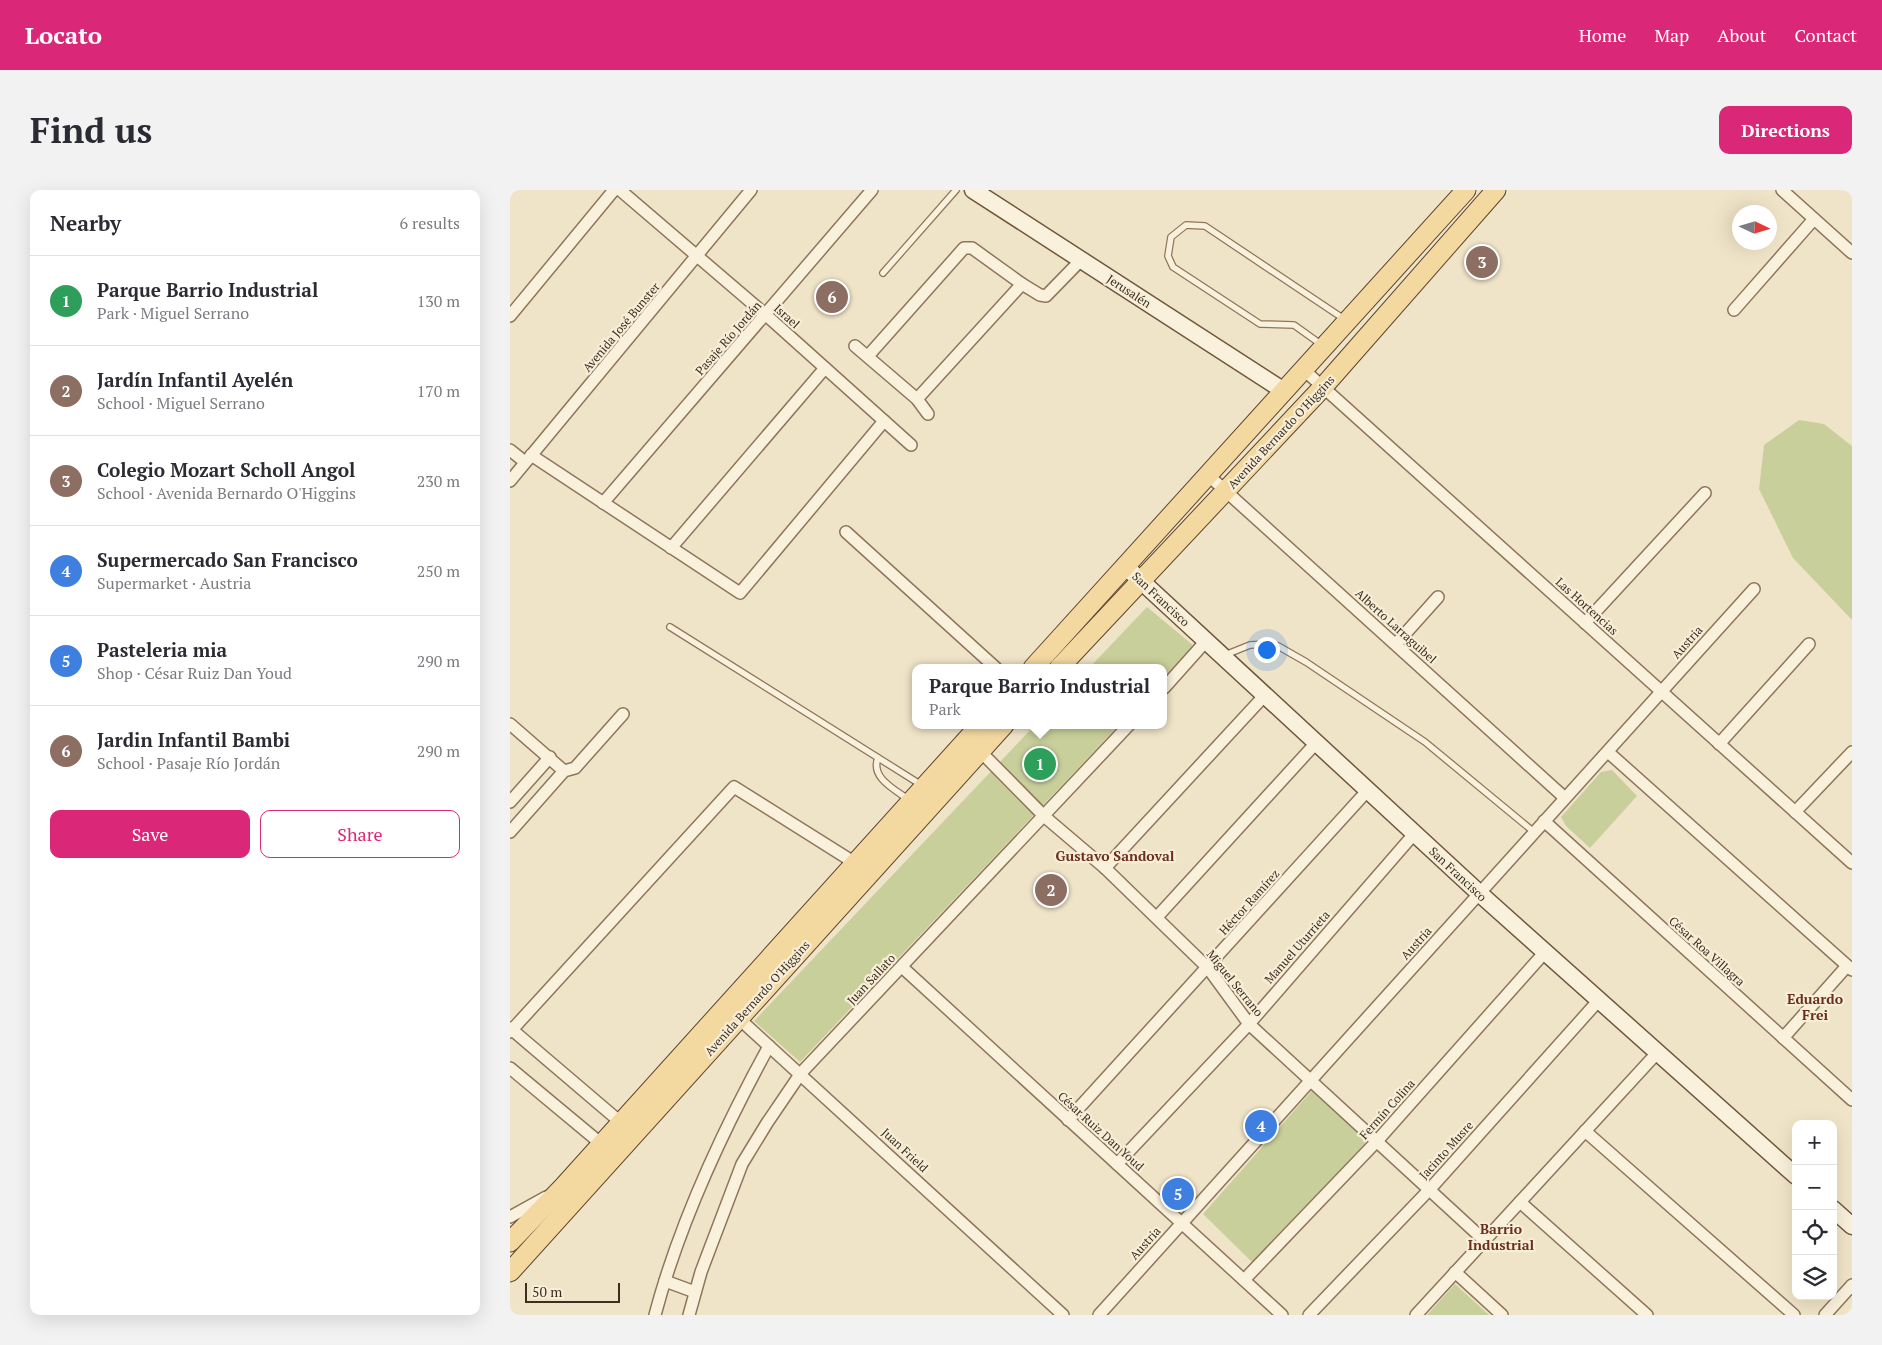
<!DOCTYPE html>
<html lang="en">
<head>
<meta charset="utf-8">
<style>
  :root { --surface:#fff; --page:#f2f2f3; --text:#2b2b33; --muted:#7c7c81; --line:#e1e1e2; --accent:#db2777 }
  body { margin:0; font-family:"PT Serif",serif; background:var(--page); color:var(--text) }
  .controls { position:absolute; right:15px; bottom:15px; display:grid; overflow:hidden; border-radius:10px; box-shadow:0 5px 20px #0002 }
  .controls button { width:45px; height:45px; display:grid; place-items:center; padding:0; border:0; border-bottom:1px solid var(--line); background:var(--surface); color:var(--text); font:25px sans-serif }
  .compass { position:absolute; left:1222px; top:15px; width:45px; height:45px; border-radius:50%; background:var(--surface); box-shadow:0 5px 20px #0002; rotate:94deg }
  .scale { position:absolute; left:15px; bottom:12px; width:95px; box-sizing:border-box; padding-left:5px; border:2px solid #3d2e20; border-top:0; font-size:14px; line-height:18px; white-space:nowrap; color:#3d2e20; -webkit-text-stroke:4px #f7eed8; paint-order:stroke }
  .you { position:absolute; left:756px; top:459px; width:18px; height:18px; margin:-12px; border:4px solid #fff; border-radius:50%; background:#1a73e8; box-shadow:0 0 0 8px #1a73e833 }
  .badge { display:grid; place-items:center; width:32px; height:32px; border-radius:50%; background:var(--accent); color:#fff; font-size:16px; font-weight:700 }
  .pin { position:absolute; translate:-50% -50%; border:2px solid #fff; box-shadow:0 1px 5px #0006 }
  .popup { position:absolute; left:402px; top:474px; width:255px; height:65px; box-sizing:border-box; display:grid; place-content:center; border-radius:10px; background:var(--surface); filter:drop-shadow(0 1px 4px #0005); font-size:16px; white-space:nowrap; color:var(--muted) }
  .popup b { font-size:19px; color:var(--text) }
  .popup::after { content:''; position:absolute; left:50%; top:100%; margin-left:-10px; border:10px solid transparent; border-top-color:var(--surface) }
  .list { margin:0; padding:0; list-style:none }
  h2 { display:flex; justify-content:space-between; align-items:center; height:65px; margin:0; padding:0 20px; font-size:21px }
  h2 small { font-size:16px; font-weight:400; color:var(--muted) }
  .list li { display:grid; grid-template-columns:32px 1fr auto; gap:15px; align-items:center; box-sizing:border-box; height:90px; padding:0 20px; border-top:1px solid var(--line) }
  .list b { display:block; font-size:19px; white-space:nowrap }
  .list p { margin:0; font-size:16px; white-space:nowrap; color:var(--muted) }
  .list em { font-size:16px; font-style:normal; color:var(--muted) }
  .actions { display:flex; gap:10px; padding:15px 20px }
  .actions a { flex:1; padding:11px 0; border:1px solid var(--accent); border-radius:10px; text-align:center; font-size:18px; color:var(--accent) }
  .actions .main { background:var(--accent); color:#fff }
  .icon { flex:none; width:28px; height:28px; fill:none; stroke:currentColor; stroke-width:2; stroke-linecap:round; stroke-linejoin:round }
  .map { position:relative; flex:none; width:1342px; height:1125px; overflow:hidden; border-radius:10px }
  header { display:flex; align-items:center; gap:30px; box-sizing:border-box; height:70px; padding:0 25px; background:var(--accent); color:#fff }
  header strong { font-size:24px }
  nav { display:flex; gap:28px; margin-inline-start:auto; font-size:18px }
  .intro { display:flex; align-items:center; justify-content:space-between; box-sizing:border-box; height:120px; padding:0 30px }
  h1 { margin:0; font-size:35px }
  .button { padding:12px 22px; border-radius:10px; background:var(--accent); color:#fff; font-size:18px; font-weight:700 }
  main { display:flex; gap:30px; padding:0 30px }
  aside { flex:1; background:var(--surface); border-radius:10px; box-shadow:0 5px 20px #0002 }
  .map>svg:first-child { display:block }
  .green { fill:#c9cf9b }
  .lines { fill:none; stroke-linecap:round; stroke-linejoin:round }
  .lane-casing { stroke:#8d765c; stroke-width:8 }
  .street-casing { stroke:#8d765c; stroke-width:14 }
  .secondary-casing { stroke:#6f573f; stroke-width:19 }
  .primary-casing { stroke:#5b4430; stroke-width:21 }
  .lane { stroke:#faf1dc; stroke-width:5.5 }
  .street { stroke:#faf1dc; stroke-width:11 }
  .secondary { stroke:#faf1dc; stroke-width:16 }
  .primary { stroke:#f3d9a0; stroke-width:19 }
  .labels { text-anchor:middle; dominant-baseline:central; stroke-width:4.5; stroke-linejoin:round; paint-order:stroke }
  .street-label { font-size:12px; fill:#3d2e20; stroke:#f7eed8 }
  .neighbourhood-label { font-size:14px; font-weight:bold; fill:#6b2e1e; stroke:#f7eed8 }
</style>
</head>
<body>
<header>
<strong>Locato</strong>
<nav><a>Home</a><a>Map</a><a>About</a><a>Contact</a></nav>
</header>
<div class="intro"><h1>Find us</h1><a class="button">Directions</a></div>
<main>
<aside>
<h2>Nearby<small>6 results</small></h2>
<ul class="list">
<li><span class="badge" style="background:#2e9e5b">1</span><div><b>Parque Barrio Industrial</b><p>Park · Miguel Serrano</p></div><em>130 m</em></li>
<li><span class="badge" style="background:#8d6e63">2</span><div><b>Jardín Infantil Ayelén</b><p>School · Miguel Serrano</p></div><em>170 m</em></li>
<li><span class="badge" style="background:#8d6e63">3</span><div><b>Colegio Mozart Scholl Angol</b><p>School · Avenida Bernardo O'Higgins</p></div><em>230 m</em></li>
<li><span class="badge" style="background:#3f7fe0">4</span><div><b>Supermercado San Francisco</b><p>Supermarket · Austria</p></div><em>250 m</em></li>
<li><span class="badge" style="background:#3f7fe0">5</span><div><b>Pasteleria mia</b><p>Shop · César Ruiz Dan Youd</p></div><em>290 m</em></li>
<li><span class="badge" style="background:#8d6e63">6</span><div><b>Jardin Infantil Bambi</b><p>School · Pasaje Río Jordán</p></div><em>290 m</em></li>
</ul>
<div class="actions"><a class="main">Save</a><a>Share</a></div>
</aside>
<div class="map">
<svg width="1342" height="1125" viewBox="0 0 1342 1125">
  <rect width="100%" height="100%" fill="#f0e4c8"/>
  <g class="green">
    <polygon points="1289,230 1314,234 1342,256 1342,430 1283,368 1249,299 1254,255"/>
    <polygon points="637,417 684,456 654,487 654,478 579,478"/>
    <polygon points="525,535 609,535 290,872 244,831"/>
    <polygon points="1102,580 1127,606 1080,658 1056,636 1051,627 1091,582"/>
    <polygon points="806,896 862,946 743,1073 693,1024"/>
    <polygon points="945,1094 979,1125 917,1125"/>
  </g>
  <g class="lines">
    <g class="lane-casing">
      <g id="lane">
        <polyline points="373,83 446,0"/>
        <polyline points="812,155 784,135 750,134 663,77 658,66 661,47 676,35 695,36 834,129"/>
        <polyline points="160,437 413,596"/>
        <polyline points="715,465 740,455 759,454 768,456 796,472 915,552 1024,642"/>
        <path d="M368 568C360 588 386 600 399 610"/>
      </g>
    </g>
    <g class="street-casing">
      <g id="street">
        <polyline points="110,0 256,125 401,255"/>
        <polyline points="1272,0 1342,63"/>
        <polyline points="512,94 530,105 536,106 571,70"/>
        <polyline points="1224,120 1304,29"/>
        <polyline points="0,126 104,0"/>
        <polyline points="345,156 407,209 418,224"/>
        <polyline points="358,166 454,58 462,58 512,94 407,209"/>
        <polyline points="794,180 1342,673"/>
        <polyline points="0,260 15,272"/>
        <polyline points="21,265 230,403 374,231"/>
        <polyline points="698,285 1055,608"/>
        <polyline points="0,291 241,0"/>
        <polyline points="93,313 362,0"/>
        <polyline points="336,342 486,478"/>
        <polyline points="161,358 315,178"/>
        <polyline points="1075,433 1195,303"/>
        <polyline points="886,454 928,407"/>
        <polyline points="654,498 696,451"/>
        <polyline points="0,534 54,581"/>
        <polyline points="1209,554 1299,454"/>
        <polyline points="468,559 535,627 595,678 698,778 739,834 975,1051"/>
        <polyline points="1098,562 1342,780"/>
        <polyline points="0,612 40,567"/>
        <polyline points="1285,622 1342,562"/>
        <polyline points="1034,631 1342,910"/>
        <polyline points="0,642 54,581 65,578 113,524"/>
        <polyline points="595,678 755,505"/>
        <polyline points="647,727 806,553"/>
        <polyline points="392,777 772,1125"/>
        <polyline points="225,825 553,1125"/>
        <polyline points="0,838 115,936"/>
        <polyline points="0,842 224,597 345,673"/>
        <polyline points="1273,848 1337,776"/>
        <polyline points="0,878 95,957"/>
        <polyline points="558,930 858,600"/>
        <polyline points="1075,941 1284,1125"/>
        <polyline points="607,974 739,834 904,644"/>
        <polyline points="1010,1012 1137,1125"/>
        <polyline points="0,1027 36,1007"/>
        <polyline points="945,1082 992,1125"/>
        <polyline points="734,1090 867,951 1035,762"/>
        <polyline points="155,1091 185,1102"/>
        <path d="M145 1125C169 1034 214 938 259 856"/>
        <polyline points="179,1125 191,1082 232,974 257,933 291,883 619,535"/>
        <polyline points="589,1125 1244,399"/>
        <polyline points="799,1125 920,999 1089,810"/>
        <polyline points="906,1125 1147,863"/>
        <polyline points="1315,1125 1342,1095"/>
      </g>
    </g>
    <g class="secondary-casing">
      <g id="secondary">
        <polyline points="463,0 774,201"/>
        <polyline points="615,376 969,703 1286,986"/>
        <polyline points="1323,1019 1342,1036"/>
      </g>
    </g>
    <g class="primary-casing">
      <g id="primary">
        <polyline points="523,478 956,0"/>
        <polyline points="549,478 813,197 986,0"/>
        <polyline points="0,1052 53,997 470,535"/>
        <polyline points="0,1082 494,535"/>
      </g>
    </g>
    <use href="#lane" class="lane"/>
    <use href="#street" class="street"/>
    <use href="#secondary" class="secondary"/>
    <use href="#primary" class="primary"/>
  </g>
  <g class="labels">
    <g class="street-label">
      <text transform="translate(619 101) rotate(33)">Jerusalén</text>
      <text transform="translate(277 126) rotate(42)">Israel</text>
      <text transform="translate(111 137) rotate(-50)">Avenida José Bunster</text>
      <text transform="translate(218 148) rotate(-49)">Pasaje Río Jordán</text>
      <text transform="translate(771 242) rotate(-47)">Avenida Bernardo O'Higgins</text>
      <text transform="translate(651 409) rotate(43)">San Francisco</text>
      <text transform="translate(1077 416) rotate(42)">Las Hortencias</text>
      <text transform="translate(886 436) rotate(42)">Alberto Larraguibel</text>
      <text transform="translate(1177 452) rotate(-48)">Austria</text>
      <text transform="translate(948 684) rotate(43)">San Francisco</text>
      <text transform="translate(739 712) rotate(-48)">Héctor Ramírez</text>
      <text transform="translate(906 753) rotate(-48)">Austria</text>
      <text transform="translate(787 757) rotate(-49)">Manuel Uturrieta</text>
      <text transform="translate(1197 761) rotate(42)">César Roa Villagra</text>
      <text transform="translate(361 789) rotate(-47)">Juan Sallato</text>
      <text transform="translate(725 793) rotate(51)">Miguel Serrano</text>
      <text transform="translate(247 808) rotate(-48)">Avenida Bernardo O'Higgins</text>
      <text transform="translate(877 919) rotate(-48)">Fermín Colina</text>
      <text transform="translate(591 941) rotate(42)">César Ruiz Dan Youd</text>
      <text transform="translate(395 960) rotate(43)">Juan Frield</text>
      <text transform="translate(936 960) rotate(-48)">Jacinto Musre</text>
      <text transform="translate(635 1053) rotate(-48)">Austria</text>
    </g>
    <g class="neighbourhood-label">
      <text x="605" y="665">Gustavo Sandoval</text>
      <text x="1305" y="808">Eduardo<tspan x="1305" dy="16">Frei</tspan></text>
      <text x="991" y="1038">Barrio<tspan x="991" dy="16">Industrial</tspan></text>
    </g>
  </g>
</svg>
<div class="controls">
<button>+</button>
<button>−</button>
<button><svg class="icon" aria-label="locate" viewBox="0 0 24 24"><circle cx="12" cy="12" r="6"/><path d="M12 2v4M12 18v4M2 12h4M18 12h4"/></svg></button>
<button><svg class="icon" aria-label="layers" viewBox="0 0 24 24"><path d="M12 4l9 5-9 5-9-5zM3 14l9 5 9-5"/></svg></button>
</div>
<svg class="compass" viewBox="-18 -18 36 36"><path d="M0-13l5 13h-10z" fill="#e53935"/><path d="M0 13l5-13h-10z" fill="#7c7c81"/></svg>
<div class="scale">50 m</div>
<div class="you"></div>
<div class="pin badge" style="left:530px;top:574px;background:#2e9e5b">1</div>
<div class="popup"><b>Parque Barrio Industrial</b>Park</div>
<div class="pin badge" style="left:541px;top:700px;background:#8d6e63">2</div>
<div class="pin badge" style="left:972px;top:72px;background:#8d6e63">3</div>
<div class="pin badge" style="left:751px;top:936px;background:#3f7fe0">4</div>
<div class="pin badge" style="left:668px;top:1004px;background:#3f7fe0">5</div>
<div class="pin badge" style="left:322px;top:107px;background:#8d6e63">6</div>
</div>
</main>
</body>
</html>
